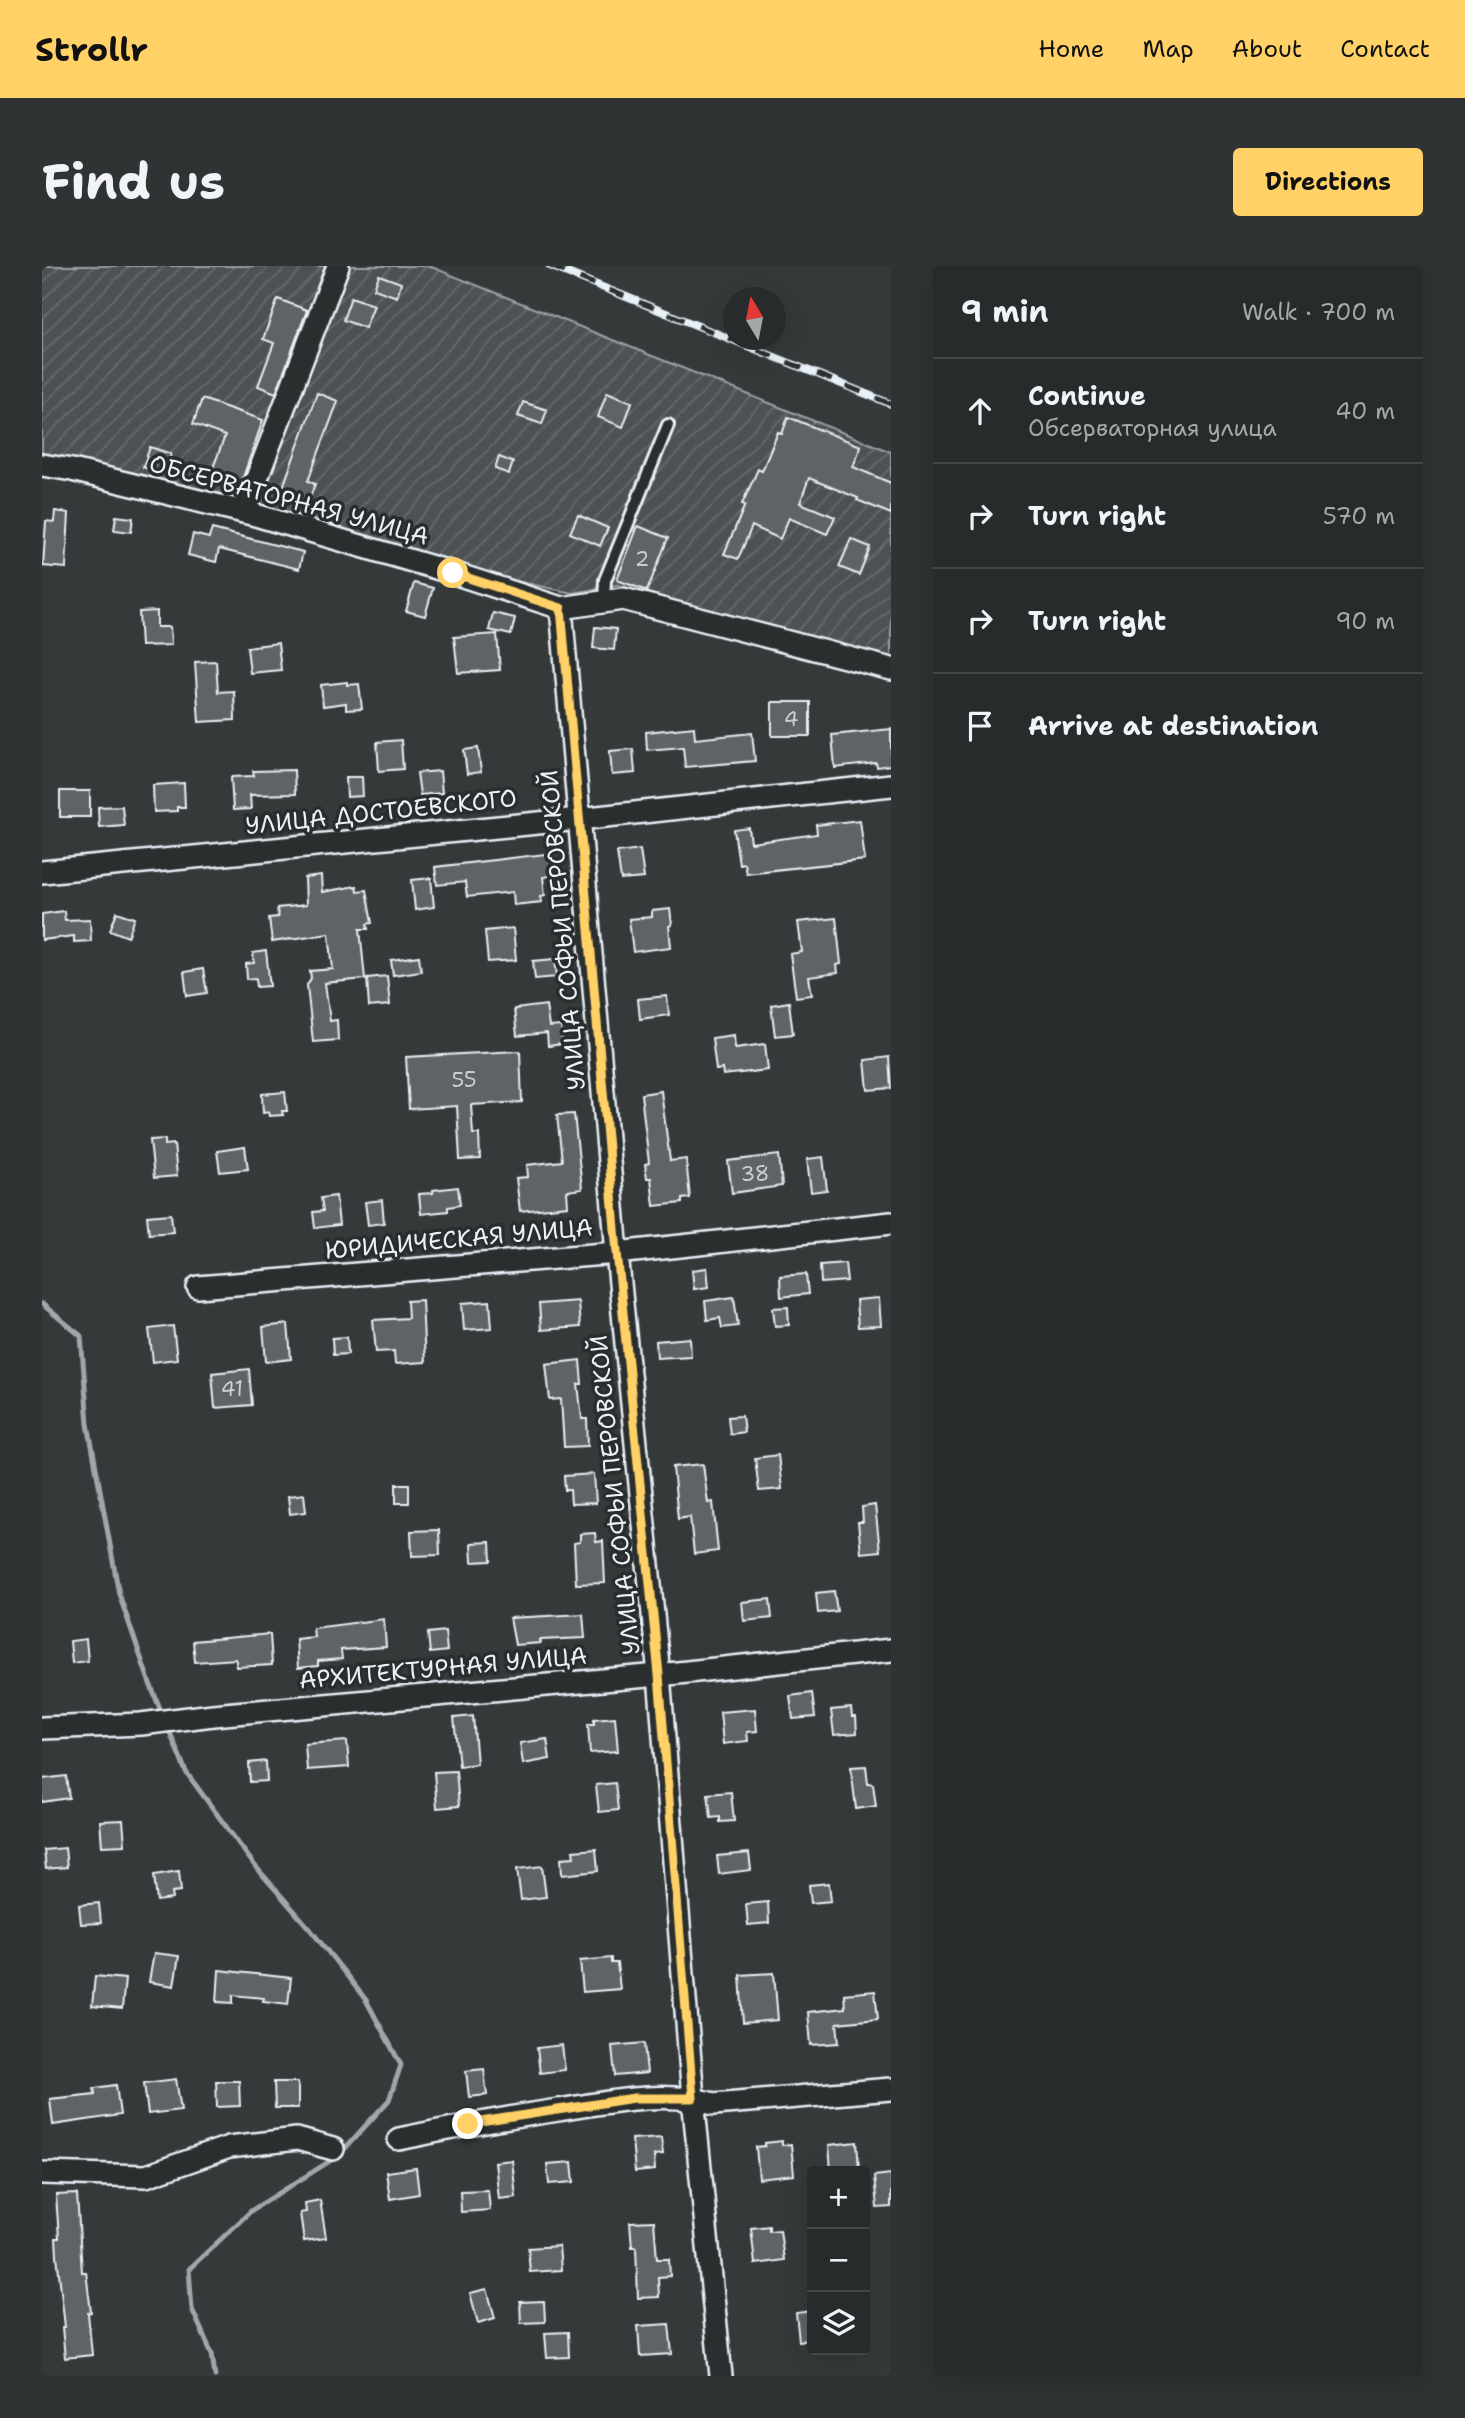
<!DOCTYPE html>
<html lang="en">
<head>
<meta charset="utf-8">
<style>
  :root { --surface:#282b2c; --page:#303334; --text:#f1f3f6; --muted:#a5a7a9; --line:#444748; --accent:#ffd166 }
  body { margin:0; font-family:"Shantell Sans",sans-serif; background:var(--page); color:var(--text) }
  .controls { position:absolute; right:21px; bottom:21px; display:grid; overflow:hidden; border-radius:7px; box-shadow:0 7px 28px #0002 }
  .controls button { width:63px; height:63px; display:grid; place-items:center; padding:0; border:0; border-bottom:2px solid var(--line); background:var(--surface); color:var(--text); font:35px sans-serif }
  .compass { position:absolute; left:681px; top:21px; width:63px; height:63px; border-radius:50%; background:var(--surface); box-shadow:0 7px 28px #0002; rotate:350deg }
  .stop { position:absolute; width:21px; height:21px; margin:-16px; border:5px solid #ffd166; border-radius:50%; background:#fff }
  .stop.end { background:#ffd166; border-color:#fff; box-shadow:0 2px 7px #0008 }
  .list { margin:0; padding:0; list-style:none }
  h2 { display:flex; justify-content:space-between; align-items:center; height:91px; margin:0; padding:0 28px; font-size:30px }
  h2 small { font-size:23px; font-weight:400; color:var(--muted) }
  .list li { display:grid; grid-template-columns:46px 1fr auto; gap:21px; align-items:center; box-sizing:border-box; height:105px; padding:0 28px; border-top:2px solid var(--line) }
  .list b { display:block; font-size:26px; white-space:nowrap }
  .list p { margin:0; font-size:23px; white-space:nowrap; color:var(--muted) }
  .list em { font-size:23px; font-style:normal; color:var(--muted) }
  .icon { flex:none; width:38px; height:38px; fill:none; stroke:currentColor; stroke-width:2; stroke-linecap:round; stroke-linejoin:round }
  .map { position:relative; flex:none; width:849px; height:2110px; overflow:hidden; border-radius:7px }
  header { display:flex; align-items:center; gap:42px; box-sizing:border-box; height:98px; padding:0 35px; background:var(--accent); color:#111 }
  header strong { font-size:33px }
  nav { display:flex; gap:38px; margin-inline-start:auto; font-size:24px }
  .intro { display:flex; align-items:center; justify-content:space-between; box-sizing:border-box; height:168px; padding:0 42px }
  h1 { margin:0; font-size:49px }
  .button { padding:18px 32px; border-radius:7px; background:var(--accent); color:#111; font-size:24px; font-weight:700 }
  main { display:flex; gap:42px; padding:0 42px }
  aside { flex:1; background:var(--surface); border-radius:7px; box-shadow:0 7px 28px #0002 }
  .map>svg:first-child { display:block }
  .garden { fill:url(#garden-furrows); stroke:#9aa1a5; stroke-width:2 }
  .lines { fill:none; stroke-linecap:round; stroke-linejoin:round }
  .stream { stroke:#a0a7ac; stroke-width:5 }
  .building { fill:#5f6365; stroke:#e8f1f8; stroke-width:2 }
  .service-casing { stroke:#e8f1f8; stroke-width:16 }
  .minor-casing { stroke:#e8f1f8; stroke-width:26 }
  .service { stroke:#2a2d2e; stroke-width:10 }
  .minor { stroke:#2a2d2e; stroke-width:21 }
  .rail-casing { stroke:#e8f1f8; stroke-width:8 }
  .rail { stroke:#2a2d2e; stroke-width:5; stroke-dasharray:16; stroke-linecap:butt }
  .route { stroke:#ffd166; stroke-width:9 }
  .labels { text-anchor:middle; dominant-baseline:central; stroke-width:7; stroke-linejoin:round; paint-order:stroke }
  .number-label { font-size:21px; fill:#c6ced3 }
  .street-label { font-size:24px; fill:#e8f1f8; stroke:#2a2d2e }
</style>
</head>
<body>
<header>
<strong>Strollr</strong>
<nav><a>Home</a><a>Map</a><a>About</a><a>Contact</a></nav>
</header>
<div class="intro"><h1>Find us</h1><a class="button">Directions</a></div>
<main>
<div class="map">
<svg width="849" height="2110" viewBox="0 0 849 2110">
  <defs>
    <pattern id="garden-furrows" width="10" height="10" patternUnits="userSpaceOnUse" patternTransform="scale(1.75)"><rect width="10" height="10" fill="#4d5152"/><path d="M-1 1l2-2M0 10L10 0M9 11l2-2" fill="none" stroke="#676a6c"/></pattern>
  </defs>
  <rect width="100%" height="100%" fill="#35393a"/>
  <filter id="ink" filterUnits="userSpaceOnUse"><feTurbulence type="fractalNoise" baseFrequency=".0143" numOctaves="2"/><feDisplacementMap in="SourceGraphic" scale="14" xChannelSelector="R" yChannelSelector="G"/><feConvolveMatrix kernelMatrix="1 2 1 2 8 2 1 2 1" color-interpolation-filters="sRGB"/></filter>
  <g filter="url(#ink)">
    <polygon class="garden" points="0,0 387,0 849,186 849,392 576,319 530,327 442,308 46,196 0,188"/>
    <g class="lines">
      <g class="stream">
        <polyline points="0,1038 39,1070 46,1158 77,1328 107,1415 121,1450"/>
        <polyline points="125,1459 144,1506 213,1600 268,1663 324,1734 359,1799 347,1834 296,1890 210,1944 147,2003 150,2043 170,2088 173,2110"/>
      </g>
    </g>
    <g class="building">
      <polygon points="337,9 359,17 355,31 332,23"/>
      <polygon points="309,31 332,39 323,62 301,54"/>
      <polygon points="236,33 265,44 234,127 216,120 232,77 221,73"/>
      <polygon points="565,126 590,136 581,161 556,151"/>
      <polygon points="275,127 296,135 266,215 273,218 264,242 237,232"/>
      <polygon points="160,133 221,154 198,220 168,210 183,170 151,158"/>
      <polygon points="481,136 505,144 500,158 476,150"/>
      <polygon points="746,151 819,180 811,201 849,217 849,248 815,234 816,232 767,212 758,237 793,251 785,268 747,252 738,273 710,260 696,293 682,288 703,239 700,238 716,203 720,205 736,166 740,168"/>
      <polygon points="108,181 129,188 122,208 101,201"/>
      <polygon points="457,191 471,196 467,208 453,203"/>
      <polygon points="13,245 27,247 24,302 1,300 4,255 12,256"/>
      <polygon points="536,249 566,262 558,280 528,267"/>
      <polygon points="74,250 91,252 89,266 72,264"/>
      <polygon points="596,260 626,272 605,325 575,314"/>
      <polygon points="170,263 261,286 257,303 177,283 174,296 146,289 151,268 167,272"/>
      <polygon points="809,273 828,281 817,309 797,301"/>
      <polygon points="372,317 391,322 383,350 364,345"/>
      <polygon points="115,345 115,361 128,361 129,379 99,380 97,346"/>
      <polygon points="451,347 473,352 469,369 447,364"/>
      <polygon points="553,361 574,363 572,384 551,382"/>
      <polygon points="455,368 458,404 416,407 412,371"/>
      <polygon points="236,377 239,404 208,407 205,381"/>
      <polygon points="174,395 176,426 192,425 193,454 157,456 153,396"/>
      <polygon points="305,416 305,419 317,418 320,443 304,444 304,437 281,440 279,419"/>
      <rect x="730" y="436" width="38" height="34"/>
      <polygon points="652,461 653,473 710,467 713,495 643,501 641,481 605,484 604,466"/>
      <polygon points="849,463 849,499 835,501 834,497 793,502 790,469"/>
      <polygon points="359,474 361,503 337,505 335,476"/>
      <polygon points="436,482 439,506 425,508 422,484"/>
      <polygon points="591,483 593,507 570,509 568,485"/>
      <polygon points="252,504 253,528 208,529 209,543 191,544 189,511 212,510 211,505"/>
      <polygon points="398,505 400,527 378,529 375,507"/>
      <polygon points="304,511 320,511 321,530 305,531"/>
      <polygon points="142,517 143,541 135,541 135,545 112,546 111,519"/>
      <rect x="18" y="525" width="30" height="26"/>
      <polygon points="80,540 82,559 57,561 56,541"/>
      <polygon points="818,554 823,594 704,607 702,597 697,598 692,564 707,562 709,577 775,568 774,559"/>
      <polygon points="598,583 602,612 579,614 575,586"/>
      <polygon points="512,587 515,609 501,611 503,629 499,630 500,636 472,639 471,626 425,631 423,616 395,619 393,601"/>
      <polygon points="279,610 280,626 314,620 315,625 324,624 330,657 325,658 326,663 318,663 323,713 283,717 288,755 295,754 296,774 271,776 265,719 269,712 268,705 291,703 287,667 230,676 227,652 236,651 235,642 264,639 263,612"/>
      <polygon points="389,612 392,641 373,644 370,614"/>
      <polygon points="628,643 630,659 627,660 629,681 591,686 587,653 610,651 610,645"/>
      <polygon points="22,645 23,654 48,653 49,675 32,676 32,670 0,674 0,648"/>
      <polygon points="75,646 93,652 86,671 68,664"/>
      <polygon points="794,652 799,698 795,699 796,707 767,711 770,729 754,731 748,688 760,686 756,656"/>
      <polygon points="471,662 474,694 446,696 443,665"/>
      <polygon points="224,685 228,720 215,721 214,712 205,713 204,698 212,697 211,687"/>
      <polygon points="377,690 379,705 351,709 349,694"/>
      <polygon points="513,693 515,711 493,713 491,695"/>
      <polygon points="161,703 165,727 145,730 142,706"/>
      <polygon points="345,710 348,739 327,741 325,712"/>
      <polygon points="625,730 627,749 598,753 596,733"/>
      <polygon points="747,736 751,768 733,770 729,739"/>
      <polygon points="504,739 507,761 519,760 521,778 506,780 505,767 475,770 472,743"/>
      <polygon points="692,769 693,782 723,778 726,804 681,809 680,803 674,804 670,772"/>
      <polygon points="478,785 480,836 429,839 431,868 437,868 438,893 418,894 415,840 367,843 364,791"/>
      <polygon points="847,791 849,822 826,824 823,794"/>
      <polygon points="619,825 628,895 644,893 648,932 640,933 640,937 612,940 609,912 605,912 603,898 607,897 599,828"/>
      <polygon points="243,826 245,845 240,845 241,849 227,850 226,846 221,847 220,828"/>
      <polygon points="532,848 540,923 525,925 526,940 478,945 474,912 486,911 485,899 520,895 515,849"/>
      <polygon points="123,873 123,879 132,878 135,910 112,912 108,874"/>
      <polygon points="203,881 206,903 178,906 175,885"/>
      <polygon points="737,889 740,920 690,927 686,895"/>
      <polygon points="781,891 785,924 769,926 765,893"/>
      <polygon points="416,921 418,939 406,941 406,945 379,948 377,928 391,927 391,924"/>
      <polygon points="294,930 297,959 273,962 271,946 281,945 279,932"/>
      <polygon points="340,934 342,957 326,959 323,936"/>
      <polygon points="129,948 131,966 107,968 105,950"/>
      <polygon points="803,997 805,1015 779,1017 778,999"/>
      <polygon points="665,1002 667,1021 652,1023 650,1004"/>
      <polygon points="764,1008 766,1028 739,1031 738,1010"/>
      <polygon points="692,1031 696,1060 680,1062 678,1052 665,1054 663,1035"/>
      <polygon points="837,1032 839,1060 816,1061 814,1034"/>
      <polygon points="380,1034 383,1096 353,1098 352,1085 334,1086 331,1054 366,1052 365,1035"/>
      <polygon points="448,1035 450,1062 422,1064 420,1037"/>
      <polygon points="536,1035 538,1061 499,1064 497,1038"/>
      <polygon points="746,1041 747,1059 733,1060 731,1042"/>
      <polygon points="246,1058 249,1093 224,1096 221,1061"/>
      <polygon points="131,1060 135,1093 111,1096 107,1063"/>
      <polygon points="305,1071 306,1088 291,1089 290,1072"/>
      <polygon points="648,1072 649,1090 615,1092 614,1075"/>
      <polygon points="538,1094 540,1118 536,1118 540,1153 545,1153 546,1180 522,1181 519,1133 508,1134 504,1098"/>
      <polygon points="207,1103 210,1139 173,1142 170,1107"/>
      <polygon points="700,1150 702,1166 688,1168 686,1151"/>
      <polygon points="736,1189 740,1223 717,1225 713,1192"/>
      <polygon points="661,1198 666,1237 671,1236 676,1285 652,1288 648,1251 636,1253 631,1201"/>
      <polygon points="552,1208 554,1237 529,1238 528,1224 523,1224 522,1210"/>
      <rect x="354" y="1218" width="13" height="19"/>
      <polygon points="262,1228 264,1246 248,1248 246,1230"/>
      <polygon points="833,1239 838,1285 819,1287 816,1256 821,1256 820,1241"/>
      <polygon points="397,1264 398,1289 370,1290 369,1265"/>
      <polygon points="553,1267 554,1276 561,1275 563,1317 534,1318 532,1277 538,1276 538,1268"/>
      <polygon points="448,1276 449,1295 430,1296 429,1277"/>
      <polygon points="792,1325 795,1345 776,1347 774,1327"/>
      <polygon points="728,1333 730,1352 702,1355 700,1336"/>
      <polygon points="541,1348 543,1372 498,1374 499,1377 473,1379 468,1352"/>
      <polygon points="342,1353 344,1381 299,1384 300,1393 276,1395 276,1400 256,1402 254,1373 272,1371 271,1362"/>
      <polygon points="403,1365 405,1385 388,1387 386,1367"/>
      <polygon points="228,1368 230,1399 194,1401 194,1393 153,1396 151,1375"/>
      <polygon points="44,1373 46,1395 30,1397 28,1375"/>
      <polygon points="770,1427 773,1451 751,1453 748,1430"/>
      <polygon points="809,1442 810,1451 814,1451 815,1467 792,1469 789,1444"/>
      <polygon points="713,1443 715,1465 705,1466 706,1475 681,1478 678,1446"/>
      <polygon points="431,1450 435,1498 417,1500 412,1452"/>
      <polygon points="573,1451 576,1485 548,1487 546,1458 552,1458 552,1453"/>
      <polygon points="505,1473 508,1493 481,1498 478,1477"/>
      <polygon points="305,1475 307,1501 265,1504 263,1478"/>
      <polygon points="224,1495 225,1515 208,1516 207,1497"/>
      <polygon points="824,1500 826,1517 831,1518 834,1540 814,1543 809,1501"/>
      <polygon points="414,1505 417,1540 395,1542 392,1506"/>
      <polygon points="24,1510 27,1532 0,1536 0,1513"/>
      <polygon points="573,1517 576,1544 557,1546 554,1519"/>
      <polygon points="689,1526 692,1555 678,1556 678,1551 669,1552 666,1528"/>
      <polygon points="81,1554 83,1579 60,1580 58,1555"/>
      <polygon points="23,1582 25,1601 4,1603 2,1584"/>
      <polygon points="554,1583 556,1605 520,1609 519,1592 532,1591 531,1585"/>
      <polygon points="707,1587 709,1604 677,1608 675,1590"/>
      <polygon points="500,1600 504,1631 479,1634 475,1603"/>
      <polygon points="137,1605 139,1625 130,1626 131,1633 115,1635 112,1609"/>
      <polygon points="787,1617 789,1635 769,1637 767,1619"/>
      <polygon points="726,1636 727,1657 706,1659 704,1638"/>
      <polygon points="57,1637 59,1657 39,1658 37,1639"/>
      <polygon points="112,1687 137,1690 132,1720 107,1716"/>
      <polygon points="569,1692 569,1697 575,1697 578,1723 541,1726 538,1695"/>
      <polygon points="177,1704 249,1712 246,1738 221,1735 222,1732 191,1729 191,1737 175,1736"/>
      <polygon points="732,1707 736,1754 701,1757 698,1709"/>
      <polygon points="53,1710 83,1713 80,1743 50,1740"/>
      <polygon points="833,1725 836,1753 795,1757 797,1777 769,1779 766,1746 803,1742 802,1728"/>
      <polygon points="602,1777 605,1807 573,1810 570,1780"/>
      <polygon points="520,1779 523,1804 498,1807 495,1782"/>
      <polygon points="442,1803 445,1829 427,1831 424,1805"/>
      <polygon points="134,1813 139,1844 106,1848 102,1817"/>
      <polygon points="174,1815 197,1815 198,1840 175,1841"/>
      <polygon points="232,1816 256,1816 256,1842 233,1842"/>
      <polygon points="74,1819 78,1849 11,1859 8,1833 53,1828 52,1822"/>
      <polygon points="619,1871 621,1888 612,1889 613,1904 593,1906 590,1873"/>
      <polygon points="740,1875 740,1879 749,1878 752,1909 717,1913 714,1881 723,1880 723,1877"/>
      <polygon points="815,1876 817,1904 789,1905 787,1879"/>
      <polygon points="470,1894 474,1931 457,1933 453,1896"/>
      <polygon points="530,1896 532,1916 507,1918 505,1898"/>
      <polygon points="374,1902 377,1928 348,1933 344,1906"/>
      <polygon points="849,1908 849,1941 835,1942 832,1910"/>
      <polygon points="446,1924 448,1944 419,1946 418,1925"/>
      <polygon points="35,1928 40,2006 44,2006 49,2046 46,2047 50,2089 23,2092 20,2061 23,2061 15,1989 14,1972 17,1972 14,1929"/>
      <polygon points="278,1934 284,1972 262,1975 258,1947 264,1946 263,1937"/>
      <polygon points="612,1955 615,1993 627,1993 628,2010 616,2011 617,2031 596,2032 594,1981 590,1981 588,1956"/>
      <polygon points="727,1960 727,1965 738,1964 742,1994 713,1998 709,1962"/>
      <polygon points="517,1980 519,2004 488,2006 486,1982"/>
      <polygon points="445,2023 453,2052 436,2057 428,2027"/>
      <polygon points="502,2035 503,2056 479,2057 478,2036"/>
      <polygon points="770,2045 770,2074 757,2075 754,2047"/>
      <polygon points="627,2058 630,2088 598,2090 596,2060"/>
      <polygon points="526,2066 527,2091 505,2092 503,2067"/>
    </g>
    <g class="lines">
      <g class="service-casing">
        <polyline id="service" points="562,335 563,314 626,159"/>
      </g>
      <g class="minor-casing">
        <g id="minor">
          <polyline points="0,199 30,204 210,248 411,307 519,342 581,333 849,403"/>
          <polyline points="202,246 296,0"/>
          <polyline points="519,342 575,987 617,1409 651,1832 679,2110"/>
          <polyline points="0,606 537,553 849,519"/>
          <polyline points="156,1021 575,987 849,957"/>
          <polyline points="0,1462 99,1458 171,1449 617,1409 849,1384"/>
          <path d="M357 1873C410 1862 463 1852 516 1844 568 1836 621 1824 672 1838L849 1823"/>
          <polyline points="0,1907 104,1910 187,1881 255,1873 291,1883"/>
        </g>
      </g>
      <use href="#service" class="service"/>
      <use href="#minor" class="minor"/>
      <g class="rail-casing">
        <polyline id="rail" points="508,0 849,138"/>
      </g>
      <use href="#rail" class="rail"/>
    </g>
  </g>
  <g class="lines" filter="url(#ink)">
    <polyline class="route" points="411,307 519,342 575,986 617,1409 651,1832 592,1832 426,1858"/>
  </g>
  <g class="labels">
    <g class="number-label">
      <text x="600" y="293">2</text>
      <text x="749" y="453">4</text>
      <text x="422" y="814">55</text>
      <text x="713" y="908">38</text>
      <text x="190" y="1123">41</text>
    </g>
    <g class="street-label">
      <text transform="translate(247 234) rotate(15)">ОБСЕРВАТОРНАЯ УЛИЦА</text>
      <text transform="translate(339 546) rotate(-6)">УЛИЦА ДОСТОЕВСКОГО</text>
      <text transform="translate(521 664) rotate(-95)">УЛИЦА СОФЬИ ПЕРОВСКОЙ</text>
      <text transform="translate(417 973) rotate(-5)">ЮРИДИЧЕСКАЯ УЛИЦА</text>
      <text transform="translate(573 1229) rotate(-96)">УЛИЦА СОФЬИ ПЕРОВСКОЙ</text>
      <text transform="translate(401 1402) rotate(-5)">АРХИТЕКТУРНАЯ УЛИЦА</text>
    </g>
  </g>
</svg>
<div class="controls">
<button>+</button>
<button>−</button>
<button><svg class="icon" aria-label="layers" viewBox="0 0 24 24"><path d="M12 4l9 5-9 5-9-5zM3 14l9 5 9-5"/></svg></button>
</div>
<svg class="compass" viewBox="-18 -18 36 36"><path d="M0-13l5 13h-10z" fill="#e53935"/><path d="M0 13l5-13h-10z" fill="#a5a7a9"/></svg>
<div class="stop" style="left:411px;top:307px"></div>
<div class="stop end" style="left:426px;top:1858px"></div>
</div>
<aside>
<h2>9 min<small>Walk · 700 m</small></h2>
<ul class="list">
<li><svg class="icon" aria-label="ahead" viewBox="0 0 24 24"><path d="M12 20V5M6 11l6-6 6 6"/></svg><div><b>Continue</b><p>Обсерваторная улица</p></div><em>40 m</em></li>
<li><svg class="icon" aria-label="right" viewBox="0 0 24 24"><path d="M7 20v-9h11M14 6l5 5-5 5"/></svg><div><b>Turn right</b></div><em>570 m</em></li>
<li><svg class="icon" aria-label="right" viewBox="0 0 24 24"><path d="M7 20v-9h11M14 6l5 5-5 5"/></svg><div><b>Turn right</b></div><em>90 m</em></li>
<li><svg class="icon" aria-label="arrive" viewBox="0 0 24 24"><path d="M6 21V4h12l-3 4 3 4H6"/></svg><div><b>Arrive at destination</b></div></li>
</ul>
</aside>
</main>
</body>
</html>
